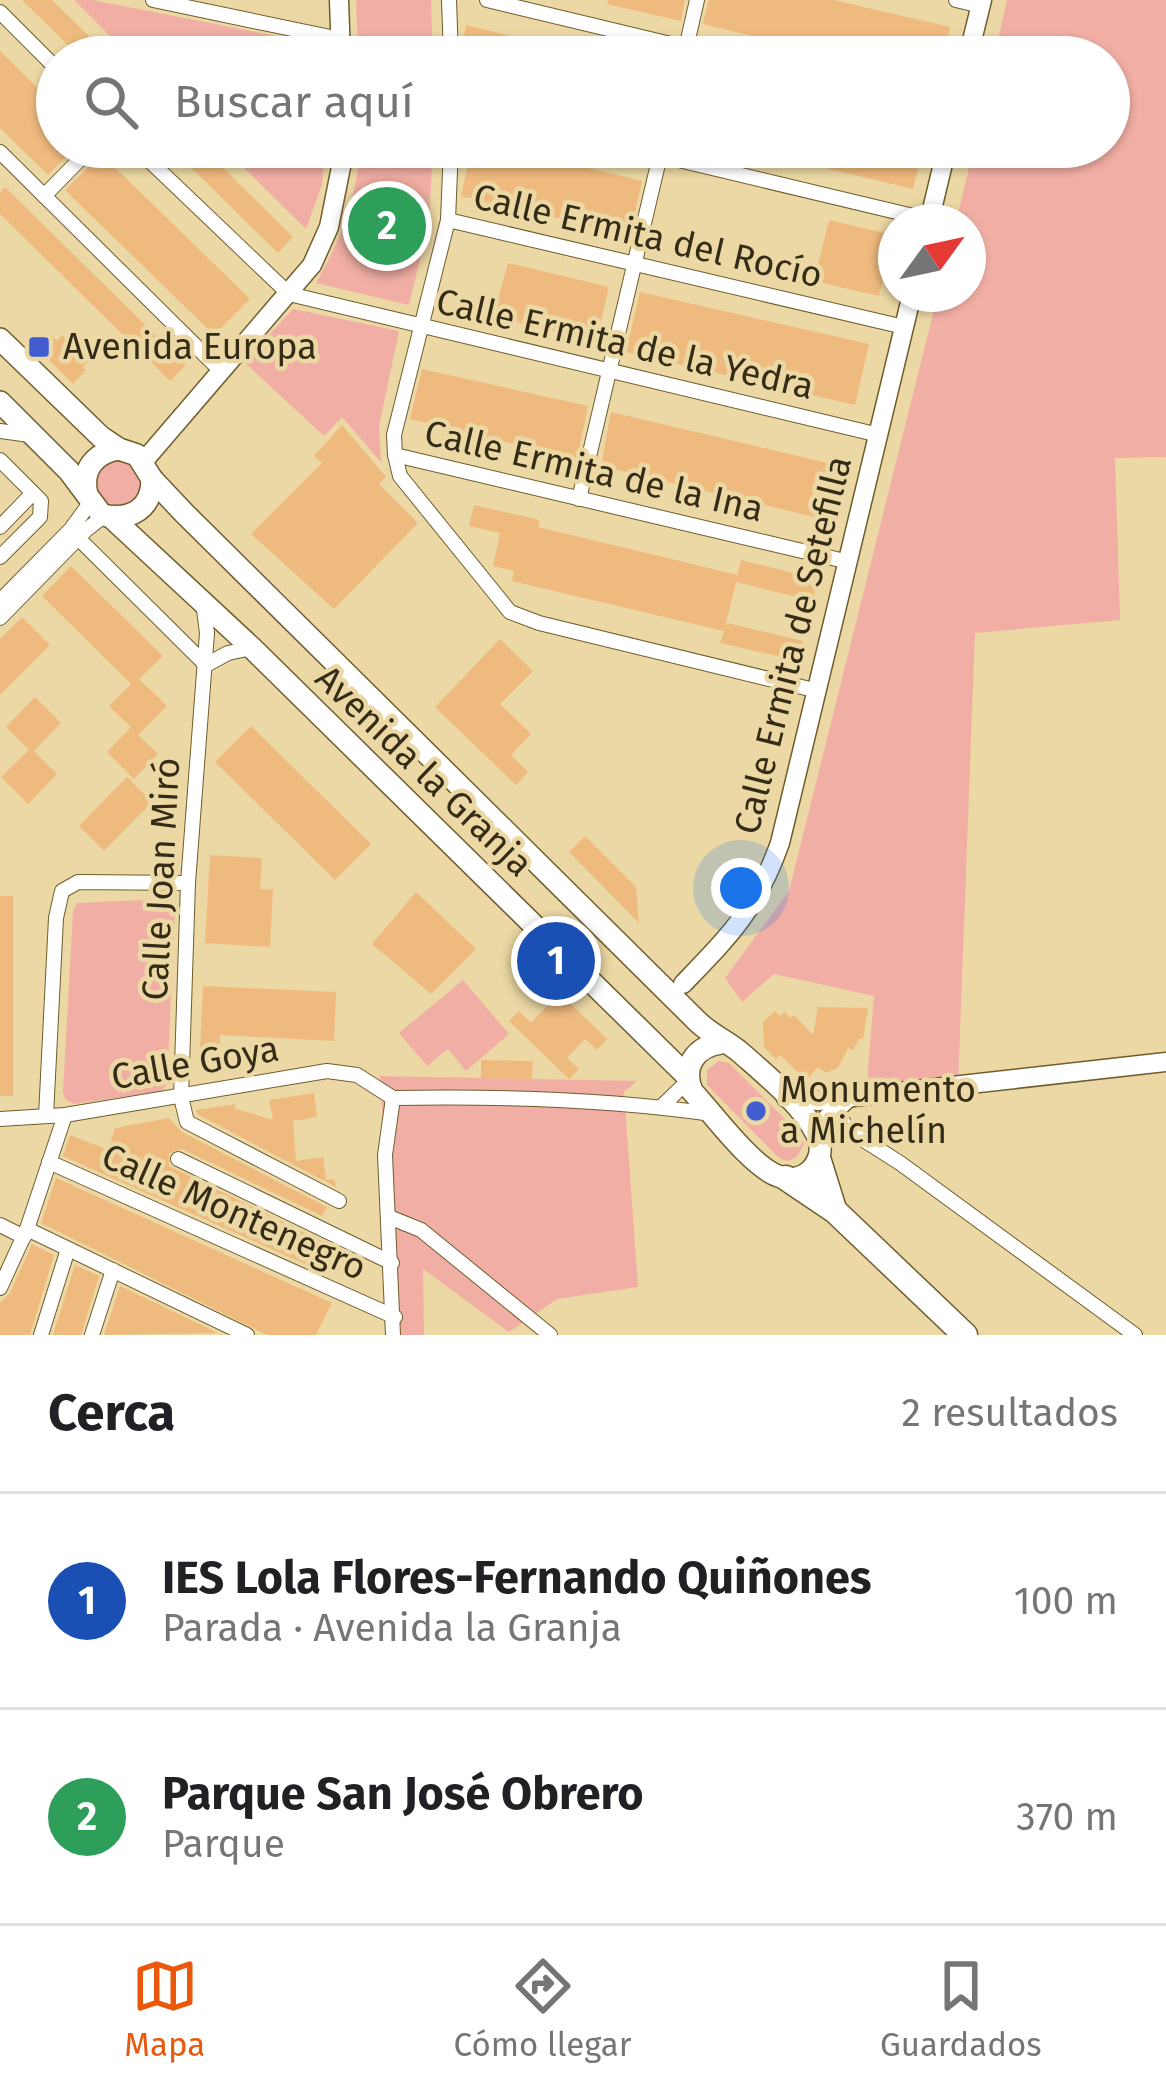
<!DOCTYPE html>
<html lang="es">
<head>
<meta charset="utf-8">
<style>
  :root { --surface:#fff; --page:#f6f6f6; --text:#202124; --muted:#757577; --line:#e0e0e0; --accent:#ea580c }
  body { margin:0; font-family:"Fira Sans",sans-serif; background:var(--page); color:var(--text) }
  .compass { position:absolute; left:878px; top:204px; width:108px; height:108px; border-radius:50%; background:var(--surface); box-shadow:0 3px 9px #0004; rotate:57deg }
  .you { position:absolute; left:741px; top:888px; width:42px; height:42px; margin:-30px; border:9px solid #fff; border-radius:50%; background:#1a73e8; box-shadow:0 0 0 18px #1a73e833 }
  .badge { display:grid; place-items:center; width:78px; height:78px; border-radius:50%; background:var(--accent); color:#fff; font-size:39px; font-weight:700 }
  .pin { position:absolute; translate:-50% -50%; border:6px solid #fff; box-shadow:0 3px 12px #0006 }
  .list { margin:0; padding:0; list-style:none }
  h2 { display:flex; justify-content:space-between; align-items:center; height:156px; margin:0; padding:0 48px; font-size:51px }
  h2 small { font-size:39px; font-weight:400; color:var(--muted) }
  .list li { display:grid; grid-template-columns:78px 1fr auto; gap:36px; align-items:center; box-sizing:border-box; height:216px; padding:0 48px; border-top:3px solid var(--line) }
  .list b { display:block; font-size:45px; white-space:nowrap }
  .list p { margin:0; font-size:39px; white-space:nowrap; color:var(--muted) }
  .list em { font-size:39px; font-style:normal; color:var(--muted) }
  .icon { flex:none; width:66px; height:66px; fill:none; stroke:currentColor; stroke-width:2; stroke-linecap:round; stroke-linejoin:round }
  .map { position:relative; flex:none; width:1166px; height:1335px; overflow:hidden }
  .search { position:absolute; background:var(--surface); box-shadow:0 3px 9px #0004; left:36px; right:36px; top:36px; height:132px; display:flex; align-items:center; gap:30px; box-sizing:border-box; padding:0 42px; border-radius:66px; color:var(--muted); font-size:45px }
  .sheet { height:588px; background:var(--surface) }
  nav { display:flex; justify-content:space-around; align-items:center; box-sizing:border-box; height:168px; border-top:3px solid var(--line); background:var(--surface); font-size:33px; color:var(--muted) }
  nav a { display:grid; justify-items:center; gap:6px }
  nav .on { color:var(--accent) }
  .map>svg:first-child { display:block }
  .green { fill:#f1aea4 }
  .building { fill:#efba7e }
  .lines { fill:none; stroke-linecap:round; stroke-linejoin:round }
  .street-casing { stroke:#6f5d2c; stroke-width:16 }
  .secondary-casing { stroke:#6f5d2c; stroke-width:21 }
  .primary-casing { stroke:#6f5d2c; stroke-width:24 }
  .highway-casing { stroke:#6f5d2c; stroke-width:27 }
  .street { stroke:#fff; stroke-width:14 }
  .secondary { stroke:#fff; stroke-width:18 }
  .primary { stroke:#fff; stroke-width:21 }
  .highway { stroke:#fff; stroke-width:24 }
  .poi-dot { fill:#425dd0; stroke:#ecd8a4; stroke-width:4.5 }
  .labels { text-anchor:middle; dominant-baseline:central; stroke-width:9; stroke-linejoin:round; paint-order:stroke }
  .street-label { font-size:36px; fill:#342c17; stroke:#ecd8a4 }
  .poi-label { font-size:36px; fill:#342c17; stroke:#ecd8a4; text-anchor:start }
</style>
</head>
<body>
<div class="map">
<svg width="1166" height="1335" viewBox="0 0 1166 1335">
  <rect width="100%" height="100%" fill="#ecd8a4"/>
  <g class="green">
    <polygon points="74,0 92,0 322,45 323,57 131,57"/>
    <polygon points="356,0 431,0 433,57 358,57"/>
    <polygon points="1007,0 1166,0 1166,457 1115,458 1120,620 975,633 958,1085 866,1094 874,996 774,974 742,1002 725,978 789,891 938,294 968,294 968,222 956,222 974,147 1109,147 1109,57 994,57"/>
    <polygon points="223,147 325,147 322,185 306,229"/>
    <path d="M359 147H433L429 222 409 305 316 283C341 238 358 199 359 147Z"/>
    <polygon points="293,309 399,331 379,426 381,462 342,417 324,436 244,362"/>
    <circle cx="118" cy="484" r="24"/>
    <polygon points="167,899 175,908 167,1084 161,1091 74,1104 66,1100 63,1092 73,912 77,903"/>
    <polygon points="463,980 509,1034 466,1071 448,1049 427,1066 399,1033"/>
    <polygon points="719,1061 729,1063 800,1134 804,1144 797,1157 787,1161 778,1157 707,1085 707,1070"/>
    <polygon points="380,1076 637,1081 624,1092 638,1287 557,1299 509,1332 423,1269 424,1335 396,1335 396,1217 387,1181"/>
  </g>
  <g class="building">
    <polygon points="22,0 52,0 110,57 80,57"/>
    <polygon points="608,0 685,0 681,21 607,4"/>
    <polygon points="709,0 834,0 950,27 943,57 839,57 703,24"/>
    <polygon points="466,25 581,53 580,57 499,57 462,48"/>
    <polygon points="0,51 57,107 57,147 76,147 48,175 0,128"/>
    <polygon points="170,147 202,147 293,237 278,253"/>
    <polygon points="472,147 504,147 642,181 630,235 461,196"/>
    <polygon points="755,147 923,147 913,189 754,151"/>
    <polygon points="101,154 250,299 214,335 65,190"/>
    <polygon points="5,187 186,365 170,381 0,214 0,193"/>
    <polygon points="829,220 893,235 879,296 814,281"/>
    <polygon points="508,263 609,287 596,342 493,316"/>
    <polygon points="640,292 869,344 855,405 626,352"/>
    <polygon points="62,335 89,361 83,367 86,370 73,384 39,350 52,336 57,341"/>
    <polygon points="422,369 588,406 577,459 410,419"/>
    <polygon points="611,412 845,467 835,522 601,466"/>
    <polygon points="342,425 386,477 379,484 418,523 334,609 251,534 322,463 314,456"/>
    <polygon points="474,505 540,520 538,527 738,575 724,631 512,581 514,571 493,566 500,533 469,526"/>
    <polygon points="741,560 818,579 813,601 736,582"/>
    <polygon points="71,566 163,656 139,679 167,706 138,735 158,754 134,779 107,752 131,727 109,706 131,684 42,596"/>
    <polygon points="22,617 50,645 0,695 0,639"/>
    <polygon points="727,623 803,641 799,661 720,643"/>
    <polygon points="500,639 533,671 500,704 531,734 511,755 528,772 516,785 435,707"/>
    <polygon points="35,697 61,723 34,751 57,774 28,804 1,777 29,750 6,727"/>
    <polygon points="251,726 371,844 335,880 215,762"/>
    <polygon points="127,777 152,802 104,851 79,826"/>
    <polygon points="585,836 636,887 639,923 569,852"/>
    <polygon points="210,855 262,858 260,889 273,890 270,947 205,943"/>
    <polygon points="416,892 476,949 431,994 372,944"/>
    <rect x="0" y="896" width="13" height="200"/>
    <polygon points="548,982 607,1039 597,1050 585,1039 567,1058 579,1069 569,1079 509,1021 519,1011 531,1023 549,1004 537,992"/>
    <polygon points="203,986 336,992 334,1041 220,1035 219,1072 199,1071"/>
    <polygon points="818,1007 868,1008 863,1039 859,1039 853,1050 848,1048 838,1068 826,1073 818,1067 809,1077 804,1072 801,1075 780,1055 776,1059 764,1047 763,1022 775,1011 780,1016 785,1012 790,1018 794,1015 813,1035"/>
    <polygon points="481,1060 533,1061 532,1079 481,1078"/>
    <polygon points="314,1093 317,1117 293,1121 296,1161 323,1157 326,1180 334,1179 336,1187 197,1114 196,1110 236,1104 234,1108 273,1120 269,1100"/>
    <polygon points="169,1118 182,1132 327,1207 322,1216 182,1149 169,1153 169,1166 332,1246 327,1255 313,1248 305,1264 63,1156 70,1135 108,1150 115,1128"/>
    <polygon points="56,1178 332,1303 316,1335 267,1335 41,1223"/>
    <polygon points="32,1244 54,1255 30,1335 0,1335 0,1303 10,1293"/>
    <polygon points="75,1265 99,1276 81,1335 53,1335"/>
    <polygon points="120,1286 218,1333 104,1335"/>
  </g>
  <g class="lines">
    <g class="street-casing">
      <g id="street">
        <polyline points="153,0 340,39"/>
        <polyline points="449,0 451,57"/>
        <polyline points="487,0 725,57"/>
        <polyline points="956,0 981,6"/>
        <polyline points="0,12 57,69"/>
        <polyline points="684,57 697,0"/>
        <polyline points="135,147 289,294 879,435"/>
        <polyline points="451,147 448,220 394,435 395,455 400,476 510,612 539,623 818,691"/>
        <polyline points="624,147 930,220"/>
        <polyline points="0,152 221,371"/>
        <polyline points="44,196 92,147"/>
        <polyline points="448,220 904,327"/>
        <polyline points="0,431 30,435"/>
        <polyline points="395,455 849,562"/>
        <polyline points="0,460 33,493 0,527"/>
        <polyline points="579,499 662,147"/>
        <polyline points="78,538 206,665"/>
        <polyline points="0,557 40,517 41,501 33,493"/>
        <polyline points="0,601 71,529 90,503"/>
        <polyline points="203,602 207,633 188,883 181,1097 187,1122 339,1201"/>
        <polyline points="0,618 86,530 105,515"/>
        <polyline points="206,665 228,653 252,648"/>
        <polyline points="662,1106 688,1081"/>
        <polyline points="834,1107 848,1130 900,1163 1135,1335"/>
        <polyline points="46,1116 56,918 62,891 78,882 188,883"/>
        <polyline points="0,1119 65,1115 327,1071 357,1075 393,1098"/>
        <polyline points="178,1159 392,1263"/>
        <polyline points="49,1162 395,1317"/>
        <polyline points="389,1217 421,1230 550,1335"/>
        <polyline points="0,1225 24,1237"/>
        <polyline points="27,1229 247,1335"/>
        <polyline points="0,1288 27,1229 65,1115"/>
        <polyline points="41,1335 68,1249"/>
        <polyline points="92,1335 113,1270"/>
        <path d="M393 1335 385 1155 393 1098C500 1096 606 1099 712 1114"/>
      </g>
    </g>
    <g class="secondary-casing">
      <g id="secondary">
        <polyline points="339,0 341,57"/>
        <polyline points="968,57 982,0"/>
        <polyline points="929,222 947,147"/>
        <polyline points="143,462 312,265 329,227 345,147"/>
        <path d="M683 984C731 934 756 910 780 843L912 294"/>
        <polyline points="786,1098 818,1101 1166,1062"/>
        <polyline points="820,1142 828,1117 848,1098"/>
      </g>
    </g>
    <g class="primary-casing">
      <g id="primary">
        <path d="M0 339 101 437 119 449 137 455 152 479 184 513 697 1021C711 1035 727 1041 741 1053 766 1075 803 1105 817 1135 829 1160 805 1187 778 1176 751 1166 713 1114 692 1091 682 1066 695 1047 721 1043"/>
        <path d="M0 402 69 471 102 515C131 521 152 509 152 479"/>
        <path d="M87 495C81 470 94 453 119 449"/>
        <polyline points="111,517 252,648 687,1076"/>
      </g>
    </g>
    <g class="highway-casing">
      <g id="highway">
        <polyline points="819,1161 834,1209"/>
        <polyline points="786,1178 835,1211 965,1335"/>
      </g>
    </g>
    <use href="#street" class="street"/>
    <use href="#secondary" class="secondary"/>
    <use href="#primary" class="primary"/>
    <use href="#highway" class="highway"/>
  </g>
  <g class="poi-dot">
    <rect x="27" y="335" width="24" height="24" rx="6"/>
    <circle cx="756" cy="1111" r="12"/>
  </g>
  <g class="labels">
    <g class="street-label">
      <text transform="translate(648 236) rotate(13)">Calle Ermita del Rocío</text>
      <text transform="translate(625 344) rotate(13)">Calle Ermita de la Yedra</text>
      <text transform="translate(594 471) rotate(13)">Calle Ermita de la Ina</text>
      <text transform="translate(793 645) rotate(-76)">Calle Ermita de Setefilla</text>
      <text transform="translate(424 771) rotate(44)">Avenida la Granja</text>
      <text transform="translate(161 879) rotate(-87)">Calle Joan Miró</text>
      <text transform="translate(195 1063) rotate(-10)">Calle Goya</text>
      <text transform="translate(234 1212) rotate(24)">Calle Montenegro</text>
    </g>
    <g class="poi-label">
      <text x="63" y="347">Avenida Europa</text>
      <text x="780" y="1090">Monumento<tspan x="780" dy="41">a Michelín</tspan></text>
    </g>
  </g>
</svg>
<svg class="compass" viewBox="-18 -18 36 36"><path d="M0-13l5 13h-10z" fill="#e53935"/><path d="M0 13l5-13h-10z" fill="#757577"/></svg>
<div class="you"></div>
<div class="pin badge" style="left:556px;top:961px;background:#1a4fb4">1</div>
<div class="pin badge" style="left:387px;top:226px;background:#2e9e5b">2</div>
<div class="search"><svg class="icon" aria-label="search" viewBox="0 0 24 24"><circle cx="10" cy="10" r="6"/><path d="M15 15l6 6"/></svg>Buscar aquí</div>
</div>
<section class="sheet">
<h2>Cerca<small>2 resultados</small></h2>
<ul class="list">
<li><span class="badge" style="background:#1a4fb4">1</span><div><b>IES Lola Flores-Fernando Quiñones</b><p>Parada · Avenida la Granja</p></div><em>100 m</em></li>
<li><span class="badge" style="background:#2e9e5b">2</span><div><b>Parque San José Obrero</b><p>Parque</p></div><em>370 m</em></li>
</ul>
</section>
<nav>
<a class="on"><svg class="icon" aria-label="map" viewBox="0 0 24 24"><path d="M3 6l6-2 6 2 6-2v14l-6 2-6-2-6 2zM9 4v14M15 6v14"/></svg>Mapa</a>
<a><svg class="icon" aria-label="directions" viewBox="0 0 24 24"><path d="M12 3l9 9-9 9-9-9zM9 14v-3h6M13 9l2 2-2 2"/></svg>Cómo llegar</a>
<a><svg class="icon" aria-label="saved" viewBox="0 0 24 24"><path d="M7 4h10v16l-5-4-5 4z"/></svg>Guardados</a>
</nav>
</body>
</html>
